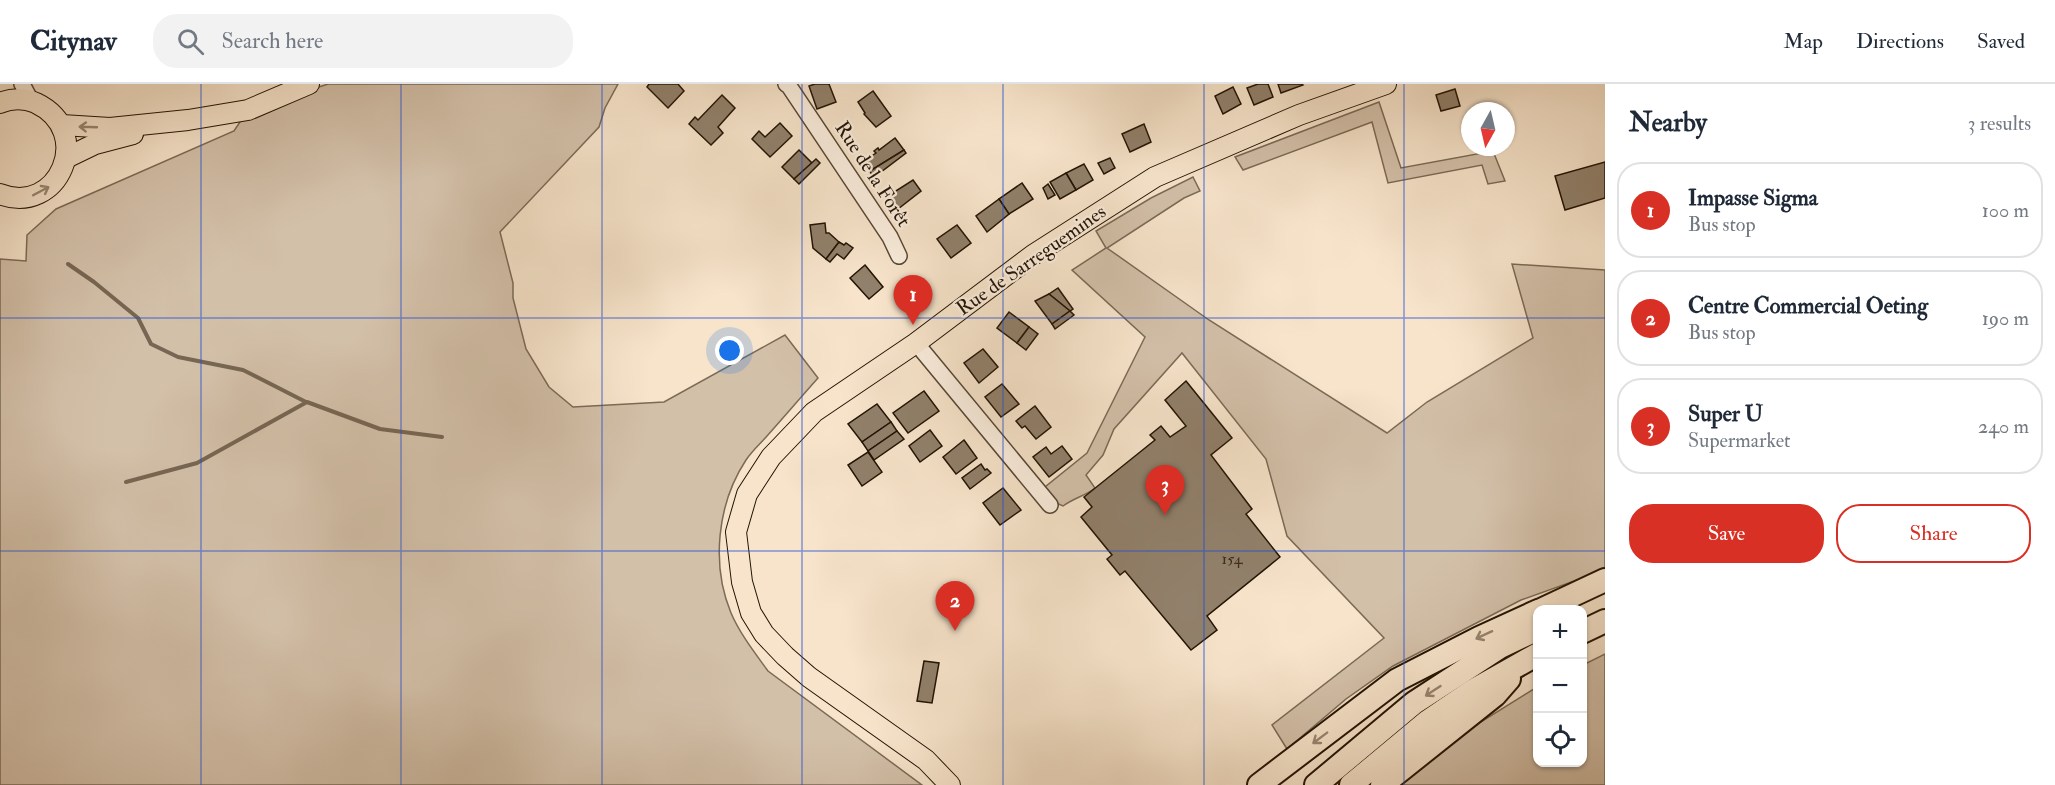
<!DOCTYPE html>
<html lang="en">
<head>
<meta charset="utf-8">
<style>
  :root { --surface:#fff; --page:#f2f2f3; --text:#1f2937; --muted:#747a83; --line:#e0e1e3; --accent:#d93025 }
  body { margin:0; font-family:"IM FELL Double Pica",serif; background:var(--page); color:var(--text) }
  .controls { position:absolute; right:18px; bottom:18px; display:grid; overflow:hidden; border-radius:12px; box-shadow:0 2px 4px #0004 }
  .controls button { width:54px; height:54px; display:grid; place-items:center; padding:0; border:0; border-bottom:2px solid var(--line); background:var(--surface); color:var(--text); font:30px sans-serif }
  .compass { position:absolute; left:1461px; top:18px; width:54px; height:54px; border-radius:50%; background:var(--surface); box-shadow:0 2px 4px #0004; rotate:188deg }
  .you { position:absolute; left:730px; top:267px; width:21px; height:21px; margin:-15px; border:4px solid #fff; border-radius:50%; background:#1a73e8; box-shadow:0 0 0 9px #1a73e833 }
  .badge { display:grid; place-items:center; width:39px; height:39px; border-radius:50%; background:var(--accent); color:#fff; font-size:20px; font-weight:700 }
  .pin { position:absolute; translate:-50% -50px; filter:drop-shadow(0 2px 3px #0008) }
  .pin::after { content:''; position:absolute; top:32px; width:21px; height:18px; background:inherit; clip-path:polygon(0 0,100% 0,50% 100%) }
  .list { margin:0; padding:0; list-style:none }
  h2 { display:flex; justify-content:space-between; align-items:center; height:78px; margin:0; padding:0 24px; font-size:26px }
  h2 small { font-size:20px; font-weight:400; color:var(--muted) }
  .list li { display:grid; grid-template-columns:39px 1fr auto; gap:18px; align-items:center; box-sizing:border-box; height:96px; margin:0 12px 12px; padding:0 12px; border:2px solid var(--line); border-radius:24px }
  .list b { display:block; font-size:22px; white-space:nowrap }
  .list p { margin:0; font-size:20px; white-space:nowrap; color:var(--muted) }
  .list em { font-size:20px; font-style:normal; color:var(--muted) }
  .actions { display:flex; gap:12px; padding:18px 24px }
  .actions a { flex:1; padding:14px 0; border:2px solid var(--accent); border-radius:24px; text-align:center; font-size:21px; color:var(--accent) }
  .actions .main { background:var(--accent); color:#fff }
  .icon { flex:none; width:33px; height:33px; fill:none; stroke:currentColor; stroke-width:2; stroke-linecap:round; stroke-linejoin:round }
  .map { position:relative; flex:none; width:1605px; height:701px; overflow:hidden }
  header { display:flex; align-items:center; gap:36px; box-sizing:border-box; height:84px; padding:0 30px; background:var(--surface); border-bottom:2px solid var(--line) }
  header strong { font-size:28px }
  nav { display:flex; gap:33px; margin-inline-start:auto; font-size:21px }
  .search { width:420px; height:54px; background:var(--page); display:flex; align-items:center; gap:15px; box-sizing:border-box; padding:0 21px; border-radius:24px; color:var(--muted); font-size:22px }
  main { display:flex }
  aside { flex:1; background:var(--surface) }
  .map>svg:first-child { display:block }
  .green { fill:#d3c0a9; stroke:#7a6a56; stroke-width:1.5 }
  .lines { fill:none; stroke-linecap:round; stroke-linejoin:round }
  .stream { stroke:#776653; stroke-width:4 }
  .building { fill:#91806b; stroke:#221304; stroke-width:1.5 }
  .minor-casing { stroke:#574736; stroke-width:18 }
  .major-casing { stroke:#221304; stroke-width:22 }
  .highway-casing { stroke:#221304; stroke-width:26 }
  .minor { stroke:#faeddd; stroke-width:15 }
  .major { stroke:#f7e4cb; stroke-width:20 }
  .highway { stroke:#f7e4cb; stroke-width:22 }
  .oneway { stroke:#978671 }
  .grid { fill:none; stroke:#1d4ed8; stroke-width:1.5; stroke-opacity:0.55 }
  .labels { text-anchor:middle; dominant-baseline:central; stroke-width:4.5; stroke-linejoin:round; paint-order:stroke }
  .number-label { font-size:16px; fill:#3e2e1e }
  .street-label { font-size:20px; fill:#221304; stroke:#faeddd }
</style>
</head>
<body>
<header>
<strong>Citynav</strong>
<div class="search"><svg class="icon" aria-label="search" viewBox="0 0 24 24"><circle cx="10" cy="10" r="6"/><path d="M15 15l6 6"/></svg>Search here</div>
<nav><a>Map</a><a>Directions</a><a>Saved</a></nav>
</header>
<main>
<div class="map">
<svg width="1605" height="701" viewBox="0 0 1605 701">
  <rect width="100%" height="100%" fill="#f7e4cb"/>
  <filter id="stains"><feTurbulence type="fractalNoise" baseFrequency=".00333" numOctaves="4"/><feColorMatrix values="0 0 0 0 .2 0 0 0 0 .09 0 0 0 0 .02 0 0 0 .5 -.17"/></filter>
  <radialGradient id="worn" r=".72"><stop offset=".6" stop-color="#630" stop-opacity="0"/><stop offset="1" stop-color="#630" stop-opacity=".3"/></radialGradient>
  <g class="green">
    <path d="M328 0H618L605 24 599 43 500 148 513 199V214L526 265 549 303 573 323 664 318 785 251 818 294C801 313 784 333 767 352 760 360 752 367 746 376 717 420 711 481 731 529 740 550 755 569 768 587L922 701H0V175L26 177 27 151 56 125 234 47 248 26Z"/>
    <polygon points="1379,18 1401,84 1493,67 1505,97 1488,100 1482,81 1388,99 1372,38 1243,86 1235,73"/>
    <path d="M1193 93 1200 107 1184 114 1107 164 1209 236 1387 349 1427 318 1533 254 1512 180 1605 186V486L1521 516 1393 582 1346 615 1287 665 1272 641 1384 554 1287 452 1266 375 1182 269 1114 345 1103 371 1086 391 1095 404C1085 412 1074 414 1063 422L1054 418 1045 403 1087 369 1145 253 1072 186 1106 164 1096 147 1151 114Z"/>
    <polygon points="1605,570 1605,701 1400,701 1463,649 1537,603 1538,678 1582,678 1583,581"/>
  </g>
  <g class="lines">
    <g class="stream">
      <polyline points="68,180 94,198 138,234 151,260 178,273 243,286 306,318"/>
      <polyline points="126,398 197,379 307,318 380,345 442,353"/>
    </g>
  </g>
  <g class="building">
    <polygon points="649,0 678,0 684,7 668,24 647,3"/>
    <polygon points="815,0 829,0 836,18 817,25 809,2"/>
    <polygon points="1258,0 1268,0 1273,13 1254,21 1247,4"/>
    <polygon points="1278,0 1302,0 1303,1 1281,9"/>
    <polygon points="1233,3 1241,20 1223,30 1215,12"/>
    <polygon points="1455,5 1460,22 1441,27 1436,11"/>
    <polygon points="873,7 891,32 876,43 864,30 865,29 858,18"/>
    <polygon points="722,11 735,24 718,43 723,49 711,61 689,40 695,33 698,36"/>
    <polygon points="780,39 792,52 770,73 752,55 759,47 765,53"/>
    <polygon points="1144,40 1151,58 1130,68 1122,50"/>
    <polygon points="895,54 904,66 870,87 866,76 876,69 874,67 878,64 879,66"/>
    <polygon points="799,66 812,79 794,95 782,83"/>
    <polygon points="904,66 906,69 873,94 870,87"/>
    <polygon points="1110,74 1115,84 1104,90 1098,79"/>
    <polygon points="816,75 820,79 799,100 794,95"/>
    <polygon points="1605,78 1605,114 1565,126 1555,92"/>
    <polygon points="1084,80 1093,96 1076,106 1066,89"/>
    <polygon points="1066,89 1076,106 1060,115 1050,98"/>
    <polygon points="913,96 921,107 898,125 888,112"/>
    <polygon points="1022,99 1033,115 1009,130 999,115"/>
    <polygon points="1048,100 1055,111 1048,115 1043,104"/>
    <polygon points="999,115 1009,130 987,148 976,132"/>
    <polygon points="825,139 826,149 829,149 839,158 826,175 813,164 810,141"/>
    <polygon points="957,141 971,159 951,174 937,155"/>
    <polygon points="839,158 844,161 846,159 853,164 844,175 837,170 830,178 826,175"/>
    <polygon points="865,181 883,203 869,215 850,194"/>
    <polygon points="1058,204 1073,225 1070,227 1049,210"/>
    <polygon points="1049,210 1070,227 1052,240 1035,217"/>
    <polygon points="1070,227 1074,231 1055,245 1052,240"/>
    <polygon points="1009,228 1029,243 1017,259 997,244"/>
    <polygon points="1029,243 1038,250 1026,266 1017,259"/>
    <polygon points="983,265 998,283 979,299 964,279"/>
    <polygon points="1186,297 1232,354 1211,371 1252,425 1246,430 1280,473 1207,532 1217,546 1191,566 1125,487 1120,491 1107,475 1112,471 1081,433 1092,423 1084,413 1155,356 1150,351 1161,342 1170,353 1186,342 1165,316"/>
    <polygon points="1002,300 1019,320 1001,333 985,313"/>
    <polygon points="924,307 939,327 908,349 893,329"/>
    <polygon points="877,320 891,338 862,358 848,340"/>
    <polygon points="1035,322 1051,343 1036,355 1025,342 1022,344 1016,337"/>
    <polygon points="891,338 897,347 868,367 862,358"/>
    <polygon points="930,346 942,362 920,378 909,362"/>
    <polygon points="897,347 904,355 874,376 868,367"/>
    <polygon points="964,356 977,374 956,390 943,373"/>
    <polygon points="1062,362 1072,375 1049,393 1033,373 1046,363 1051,370"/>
    <polygon points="868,368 882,388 862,402 848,381"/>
    <polygon points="981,380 985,386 987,385 991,389 970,405 962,394"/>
    <polygon points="1003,404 1021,426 1000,441 983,419"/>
    <polygon points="924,577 939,579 932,619 917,617"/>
  </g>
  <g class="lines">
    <g class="minor-casing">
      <g id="minor">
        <polyline points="22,0 31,17"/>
        <polyline points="786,0 789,2 890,153 899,172"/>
        <polyline points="916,259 1050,421"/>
      </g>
    </g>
    <g class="major-casing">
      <g id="major">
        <path d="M0 19C11 14 25 14 36 19 96 48 58 133 0 110"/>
        <polyline points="62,41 110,44 188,36 248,26 309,0"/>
        <polyline points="66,74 95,60 133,50"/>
        <polyline points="950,701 926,676 809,593 785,572 764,550 751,529 742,498 736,448 747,410 771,373 814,328 916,259 1033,171 1155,93 1299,31 1386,0"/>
      </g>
    </g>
    <g class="highway-casing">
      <g id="highway">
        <polyline points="1541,526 1605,496"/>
        <polyline points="1582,548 1605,537"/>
        <polyline points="1259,701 1397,596 1479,554 1538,527"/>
        <polyline points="1316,701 1414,619 1500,563 1538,545"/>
        <polyline points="1351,701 1428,637 1472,607 1538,570"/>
        <polyline points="1382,701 1495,611 1509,595"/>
      </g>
    </g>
    <use href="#minor" class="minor"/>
    <use href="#major" class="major"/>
    <use href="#highway" class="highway"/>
  </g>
  <defs><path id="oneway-shaft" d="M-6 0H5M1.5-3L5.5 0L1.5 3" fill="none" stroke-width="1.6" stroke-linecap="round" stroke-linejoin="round" transform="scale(1.5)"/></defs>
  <g class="oneway">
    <use href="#oneway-shaft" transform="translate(88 43) rotate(-178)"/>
    <use href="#oneway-shaft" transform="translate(41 107) rotate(-28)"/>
    <use href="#oneway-shaft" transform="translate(1484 551) rotate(155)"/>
    <use href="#oneway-shaft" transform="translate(1433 607) rotate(147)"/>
    <use href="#oneway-shaft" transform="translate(1320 654) rotate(143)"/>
  </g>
  <path class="grid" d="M201 0V701M401 0V701M602 0V701M802 0V701M1003 0V701M1204 0V701M1404 0V701M0 234H1605M0 467H1605"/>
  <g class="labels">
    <g class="number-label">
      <text x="1232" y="475">154</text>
    </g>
    <g class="street-label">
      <text transform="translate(873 90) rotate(57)">Rue de la Forêt</text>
      <text transform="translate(1031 176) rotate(-35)">Rue de Sarreguemines</text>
    </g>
  </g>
  <rect width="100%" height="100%" filter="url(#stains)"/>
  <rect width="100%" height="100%" fill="url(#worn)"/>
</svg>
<div class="controls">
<button>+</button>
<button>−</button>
<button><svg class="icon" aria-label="locate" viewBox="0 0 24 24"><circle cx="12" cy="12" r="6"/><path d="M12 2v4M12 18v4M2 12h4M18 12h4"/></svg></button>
</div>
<svg class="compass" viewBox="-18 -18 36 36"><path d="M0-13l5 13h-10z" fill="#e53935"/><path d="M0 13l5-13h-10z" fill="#747a83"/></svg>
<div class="you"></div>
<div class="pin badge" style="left:913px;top:241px">1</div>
<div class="pin badge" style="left:955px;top:547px">2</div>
<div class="pin badge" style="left:1165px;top:431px">3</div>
</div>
<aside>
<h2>Nearby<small>3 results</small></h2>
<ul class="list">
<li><span class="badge">1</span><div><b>Impasse Sigma</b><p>Bus stop</p></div><em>100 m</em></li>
<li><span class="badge">2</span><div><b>Centre Commercial Oeting</b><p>Bus stop</p></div><em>190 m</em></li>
<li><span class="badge">3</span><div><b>Super U</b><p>Supermarket</p></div><em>240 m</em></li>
</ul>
<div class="actions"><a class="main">Save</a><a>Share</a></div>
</aside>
</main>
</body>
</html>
